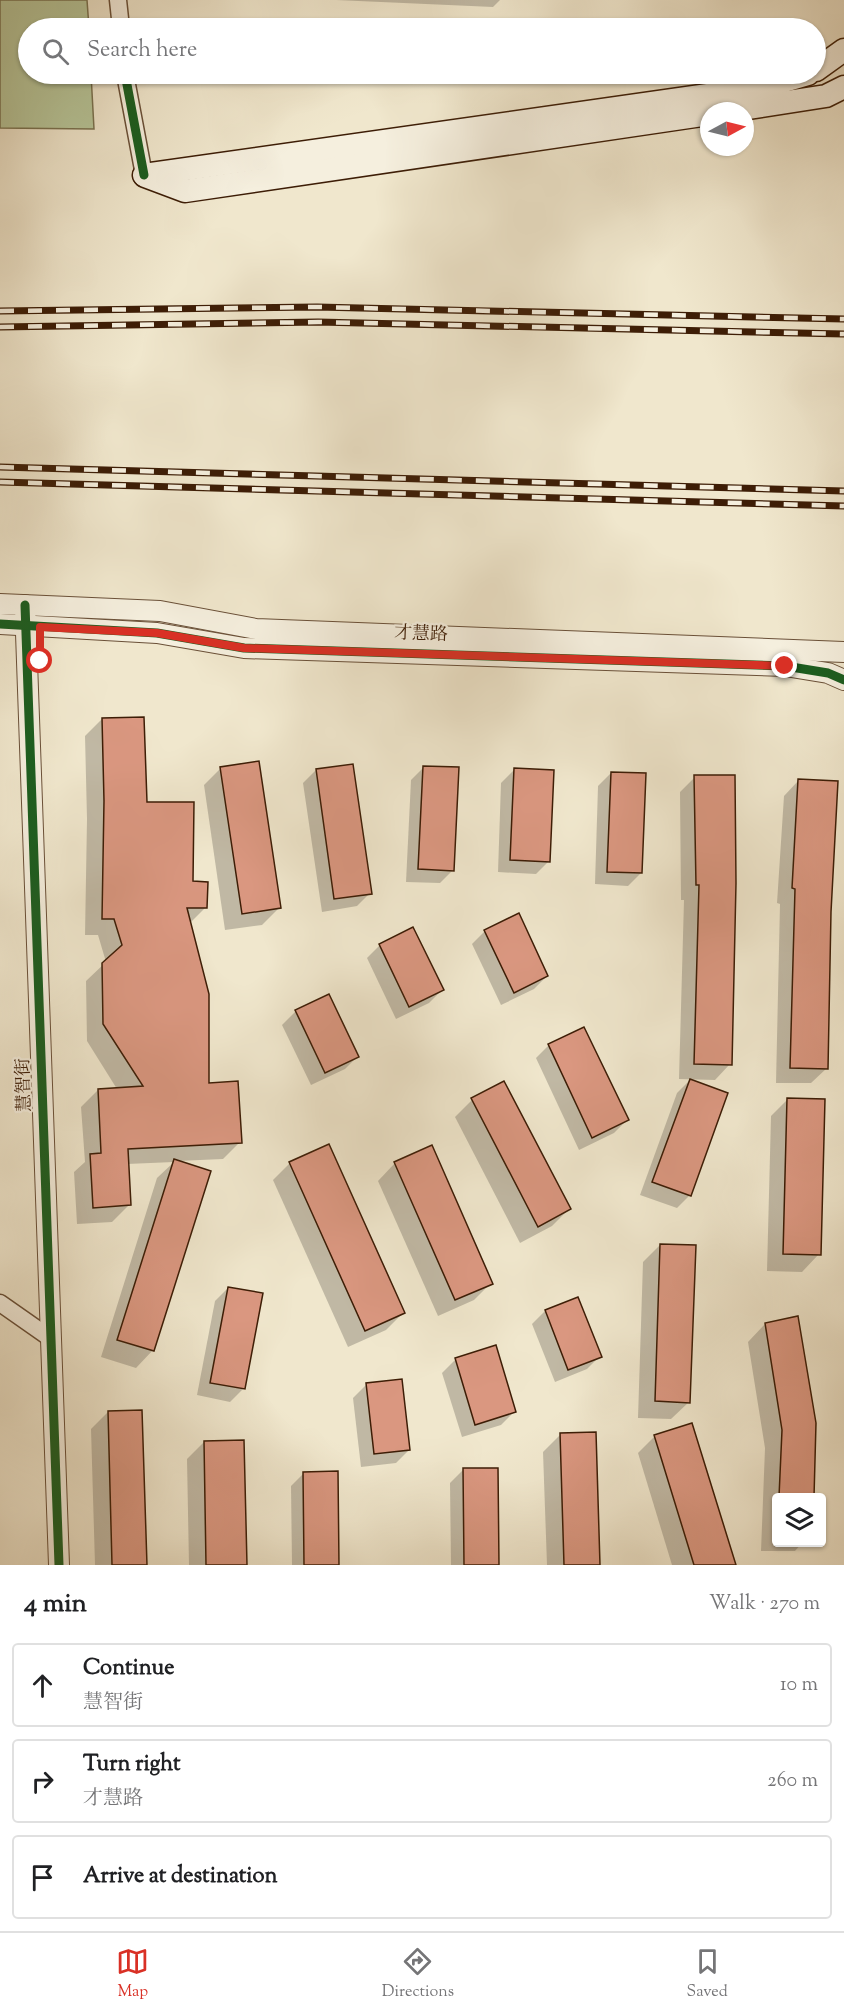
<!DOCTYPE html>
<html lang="en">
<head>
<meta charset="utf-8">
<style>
  :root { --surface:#fff; --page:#f2f2f2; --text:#202124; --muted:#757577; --line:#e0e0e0; --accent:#d93025 }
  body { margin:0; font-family:"Sorts Mill Goudy","Noto Serif SC",serif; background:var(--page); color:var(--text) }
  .controls { position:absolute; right:18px; bottom:18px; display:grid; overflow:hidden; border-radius:6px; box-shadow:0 2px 4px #0004 }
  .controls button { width:54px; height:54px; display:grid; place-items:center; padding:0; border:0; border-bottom:2px solid var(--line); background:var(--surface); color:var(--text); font:30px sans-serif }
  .compass { position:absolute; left:700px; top:102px; width:54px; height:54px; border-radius:50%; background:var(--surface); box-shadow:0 2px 4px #0004; rotate:83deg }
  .stop { position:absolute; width:18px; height:18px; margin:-14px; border:4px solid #d93025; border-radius:50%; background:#fff }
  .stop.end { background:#d93025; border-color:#fff; box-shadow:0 2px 6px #0008 }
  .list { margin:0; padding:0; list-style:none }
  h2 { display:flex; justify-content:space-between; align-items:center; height:78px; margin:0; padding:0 24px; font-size:26px }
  h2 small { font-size:20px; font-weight:400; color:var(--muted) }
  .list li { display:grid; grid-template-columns:39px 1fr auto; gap:18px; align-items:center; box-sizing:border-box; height:84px; margin:0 12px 12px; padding:0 12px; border:2px solid var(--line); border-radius:6px }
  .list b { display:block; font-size:22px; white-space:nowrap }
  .list p { margin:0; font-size:20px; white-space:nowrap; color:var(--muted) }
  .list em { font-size:20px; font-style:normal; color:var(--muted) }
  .icon { flex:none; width:33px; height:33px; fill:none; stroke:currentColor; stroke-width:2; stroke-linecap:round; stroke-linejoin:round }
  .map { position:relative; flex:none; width:844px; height:1565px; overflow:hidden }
  .search { position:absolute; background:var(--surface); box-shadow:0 2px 4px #0004; left:18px; right:18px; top:18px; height:66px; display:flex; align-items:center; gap:15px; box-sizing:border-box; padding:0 21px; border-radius:33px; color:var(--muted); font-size:22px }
  .sheet { height:366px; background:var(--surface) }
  nav { display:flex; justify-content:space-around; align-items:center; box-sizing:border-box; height:84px; border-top:2px solid var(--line); background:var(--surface); font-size:16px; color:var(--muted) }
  nav a { display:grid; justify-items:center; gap:3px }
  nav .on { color:var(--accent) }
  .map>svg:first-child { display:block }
  .green { fill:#b7c69a; stroke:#7a7250; stroke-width:1.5 }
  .shadow { fill:#0003 }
  .building { fill:#da9780; stroke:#3d1d06; stroke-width:1.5 }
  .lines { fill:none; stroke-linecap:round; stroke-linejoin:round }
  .minor-casing { stroke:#6a5038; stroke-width:19 }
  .tertiary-casing { stroke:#6a5038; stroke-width:22 }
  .secondary-casing { stroke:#3d1d06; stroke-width:25 }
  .minor { stroke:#f5efde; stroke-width:16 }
  .tertiary { stroke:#f5efde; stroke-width:20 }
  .secondary { stroke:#f5efde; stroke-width:22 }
  .rail-casing { stroke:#3d1d06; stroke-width:7 }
  .rail { stroke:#f5efde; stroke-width:4.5; stroke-dasharray:14; stroke-linecap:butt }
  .cycleway-casing { stroke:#f5efde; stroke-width:13 }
  .cycleway { stroke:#1b5e20; stroke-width:9 }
  .route { stroke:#d93025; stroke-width:8 }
  .labels { text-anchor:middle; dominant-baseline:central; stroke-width:4.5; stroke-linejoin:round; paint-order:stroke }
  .street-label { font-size:18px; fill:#3d1d06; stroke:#f5efde }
</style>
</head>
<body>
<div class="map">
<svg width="844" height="1565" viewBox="0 0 844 1565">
  <rect width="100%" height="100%" fill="#f0e7cd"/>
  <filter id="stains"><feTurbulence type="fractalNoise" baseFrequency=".00333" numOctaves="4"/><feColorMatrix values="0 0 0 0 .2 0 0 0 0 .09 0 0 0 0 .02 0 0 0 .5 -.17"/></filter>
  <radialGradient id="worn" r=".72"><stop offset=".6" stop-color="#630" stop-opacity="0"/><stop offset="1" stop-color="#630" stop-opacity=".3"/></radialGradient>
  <polygon class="green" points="0,0 87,0 89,28 28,28 28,74 91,74 94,129 0,128"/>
  <g class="shadow">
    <polygon points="336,0 500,0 493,7"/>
    <polygon points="102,719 146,803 206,907 189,924 208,1084 240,1142 223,1159 177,1161 153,1350 136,1368 101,1357 157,1178 174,1162 127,1164 129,1205 112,1222 77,1224 74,1172 85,1162 81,1107 98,1090 117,1089 87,1041 86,981 106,962 98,935 85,935 87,819 85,736"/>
    <polygon points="424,767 453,870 440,883 406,882 411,780"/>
    <polygon points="221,768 279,908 262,925 225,930 204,785"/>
    <polygon points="316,770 370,893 357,906 322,912 303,783"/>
    <polygon points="514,770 549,861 536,874 498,872 501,783"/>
    <polygon points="611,773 641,873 628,886 595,884 598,786"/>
    <polygon points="695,777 730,1064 715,1080 679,1079 684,900 681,900 680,792"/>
    <polygon points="799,780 829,912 827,1068 811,1083 776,1083 780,904 777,903 784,796"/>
    <polygon points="413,929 442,990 429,1003 396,1019 367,958 380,945"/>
    <polygon points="485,931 547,976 534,989 501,1005 472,944"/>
    <polygon points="328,996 358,1056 345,1069 311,1085 282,1025 295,1012"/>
    <polygon points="549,1045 627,1120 614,1133 579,1150 536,1058"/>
    <polygon points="690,1080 690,1195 677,1208 640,1195 677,1093"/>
    <polygon points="503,1083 569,1209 552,1226 520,1243 455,1117 472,1100"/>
    <polygon points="788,1099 819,1254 802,1272 767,1271 771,1116"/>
    <polygon points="290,1163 403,1313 386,1330 348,1347 273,1180"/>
    <polygon points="395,1163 491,1283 474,1300 438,1316 378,1181"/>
    <polygon points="660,1245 689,1402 671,1419 638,1418 643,1262"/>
    <polygon points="228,1288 261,1294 243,1389 230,1402 197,1395 215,1301"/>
    <polygon points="577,1299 600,1356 587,1369 555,1382 532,1324 545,1311"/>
    <polygon points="765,1324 814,1423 813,1498 776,1498 776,1542 803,1542 795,1551 761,1551 765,1448 748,1342"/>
    <polygon points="495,1347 514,1412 501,1425 462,1437 442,1373 455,1360"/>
    <polygon points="366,1385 409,1450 396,1463 361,1467 353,1398"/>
    <polygon points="108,1412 146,1565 95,1565 91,1429"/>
    <polygon points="561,1434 598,1565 547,1565 543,1452"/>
    <polygon points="655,1436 734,1565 672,1565 638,1453"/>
    <polygon points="204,1442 245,1565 189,1565 187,1459"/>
    <polygon points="463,1470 497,1565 451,1565 450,1483"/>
    <polygon points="304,1473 338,1565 292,1565 291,1486"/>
  </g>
  <g class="building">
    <polygon points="144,717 147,802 194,802 193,881 208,882 207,908 187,908 209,994 209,1083 238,1081 242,1143 128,1149 131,1205 93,1208 90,1154 101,1153 98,1089 143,1086 103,1024 102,963 122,945 114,919 102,919 104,801 102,718"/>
    <polygon points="259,761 281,908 242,914 220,767"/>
    <polygon points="353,764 372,894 334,899 316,769"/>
    <polygon points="423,766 459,767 454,871 418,869"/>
    <polygon points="514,768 554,770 550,862 510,860"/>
    <polygon points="611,772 646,773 642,873 607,872"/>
    <polygon points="694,775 735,775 736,883 732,1065 694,1064 699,885 696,885"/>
    <polygon points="798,779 838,781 831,912 828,1069 790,1068 795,889 792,888"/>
    <polygon points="519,913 548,976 514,993 484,930"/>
    <polygon points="413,927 444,990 409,1007 379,944"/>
    <polygon points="329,994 359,1057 325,1073 295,1010"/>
    <polygon points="584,1027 629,1120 592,1138 548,1044"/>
    <polygon points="690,1079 728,1093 691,1196 652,1182"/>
    <polygon points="504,1081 571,1209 538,1227 471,1098"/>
    <polygon points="787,1098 825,1099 821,1255 783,1254"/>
    <polygon points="329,1144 405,1313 365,1331 289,1162"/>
    <polygon points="432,1145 493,1284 455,1300 394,1162"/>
    <polygon points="174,1159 211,1171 154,1351 117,1340"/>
    <polygon points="660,1244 696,1245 690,1403 655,1401"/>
    <polygon points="228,1287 263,1293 245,1389 210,1383"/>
    <polygon points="578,1297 602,1357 568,1370 545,1310"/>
    <polygon points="798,1316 816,1423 814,1497 779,1497 782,1430 765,1323"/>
    <polygon points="496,1345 516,1412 475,1425 455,1358"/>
    <polygon points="402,1379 410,1450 374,1454 366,1383"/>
    <polygon points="142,1410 147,1565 112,1565 108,1411"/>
    <polygon points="692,1423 736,1565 694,1565 654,1435"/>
    <polygon points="596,1432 600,1565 564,1565 560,1433"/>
    <polygon points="244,1440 247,1565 206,1565 204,1441"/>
    <polygon points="463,1468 498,1468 499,1565 464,1565"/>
    <polygon points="338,1471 339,1565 304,1565 303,1472"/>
  </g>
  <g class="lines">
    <g class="minor-casing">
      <g id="minor">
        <polyline points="118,0 121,28"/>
        <polyline points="125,74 144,175"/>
        <polyline points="0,1303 50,1338"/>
      </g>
    </g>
    <g class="tertiary-casing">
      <g id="tertiary">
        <polyline points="0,604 160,611 256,629 844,652"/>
        <polyline points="25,605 59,1565"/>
        <polyline points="0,624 157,633 244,648 785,666 828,673 844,680"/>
      </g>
    </g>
    <g class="secondary-casing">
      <g id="secondary">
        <polyline points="816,70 844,50"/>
        <polyline points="729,111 826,96 844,87"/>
        <polyline points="144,175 722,93 774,84 808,74"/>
        <polyline points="145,176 185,191 709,114"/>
      </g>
    </g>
    <use href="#minor" class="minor"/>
    <use href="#tertiary" class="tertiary"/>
    <use href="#secondary" class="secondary"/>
    <g class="rail-casing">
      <g id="rail">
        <polyline points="0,311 317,307 844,319"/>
        <polyline points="0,327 318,322 844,334"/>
        <polyline points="0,467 844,491"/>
        <polyline points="0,482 844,506"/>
      </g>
    </g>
    <use href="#rail" class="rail"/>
    <g class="cycleway-casing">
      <g id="cycleway">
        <polyline points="125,74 144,175"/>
        <polyline points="25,605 59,1565"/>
        <polyline points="0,624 157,633 244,648 785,666 828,673 844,680"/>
      </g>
    </g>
    <use href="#cycleway" class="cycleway"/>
  </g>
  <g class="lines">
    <polyline class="route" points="40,661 40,627 157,633 244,648 785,666"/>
  </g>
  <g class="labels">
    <g class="street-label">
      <text transform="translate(421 635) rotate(2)">才慧路</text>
      <text transform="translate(25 1085) rotate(-92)">慧智街</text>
    </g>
  </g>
  <rect width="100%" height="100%" filter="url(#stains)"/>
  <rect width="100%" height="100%" fill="url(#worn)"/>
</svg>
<div class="controls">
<button><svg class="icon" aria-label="layers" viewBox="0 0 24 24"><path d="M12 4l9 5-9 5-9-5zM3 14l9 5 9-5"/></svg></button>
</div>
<svg class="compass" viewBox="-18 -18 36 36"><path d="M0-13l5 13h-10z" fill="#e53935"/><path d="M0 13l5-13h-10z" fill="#757577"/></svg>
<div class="stop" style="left:40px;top:661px"></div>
<div class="stop end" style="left:785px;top:666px"></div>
<div class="search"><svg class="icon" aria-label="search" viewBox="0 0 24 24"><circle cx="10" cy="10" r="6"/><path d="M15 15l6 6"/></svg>Search here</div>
</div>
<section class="sheet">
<h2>4 min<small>Walk · 270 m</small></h2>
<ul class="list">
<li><svg class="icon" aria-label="ahead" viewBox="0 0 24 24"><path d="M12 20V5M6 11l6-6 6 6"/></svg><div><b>Continue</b><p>慧智街</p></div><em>10 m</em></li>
<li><svg class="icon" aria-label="right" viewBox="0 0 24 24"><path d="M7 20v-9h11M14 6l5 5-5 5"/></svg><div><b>Turn right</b><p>才慧路</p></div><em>260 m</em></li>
<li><svg class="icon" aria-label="arrive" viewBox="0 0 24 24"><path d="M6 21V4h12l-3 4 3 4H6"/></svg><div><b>Arrive at destination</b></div></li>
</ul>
</section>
<nav>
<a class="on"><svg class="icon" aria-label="map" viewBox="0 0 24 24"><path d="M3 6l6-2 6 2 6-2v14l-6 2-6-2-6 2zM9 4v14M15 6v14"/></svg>Map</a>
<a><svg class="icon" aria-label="directions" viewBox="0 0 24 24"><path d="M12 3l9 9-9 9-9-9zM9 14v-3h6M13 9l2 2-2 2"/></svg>Directions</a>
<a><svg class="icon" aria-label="saved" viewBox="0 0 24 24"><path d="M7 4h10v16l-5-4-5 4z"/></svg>Saved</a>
</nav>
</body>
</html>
